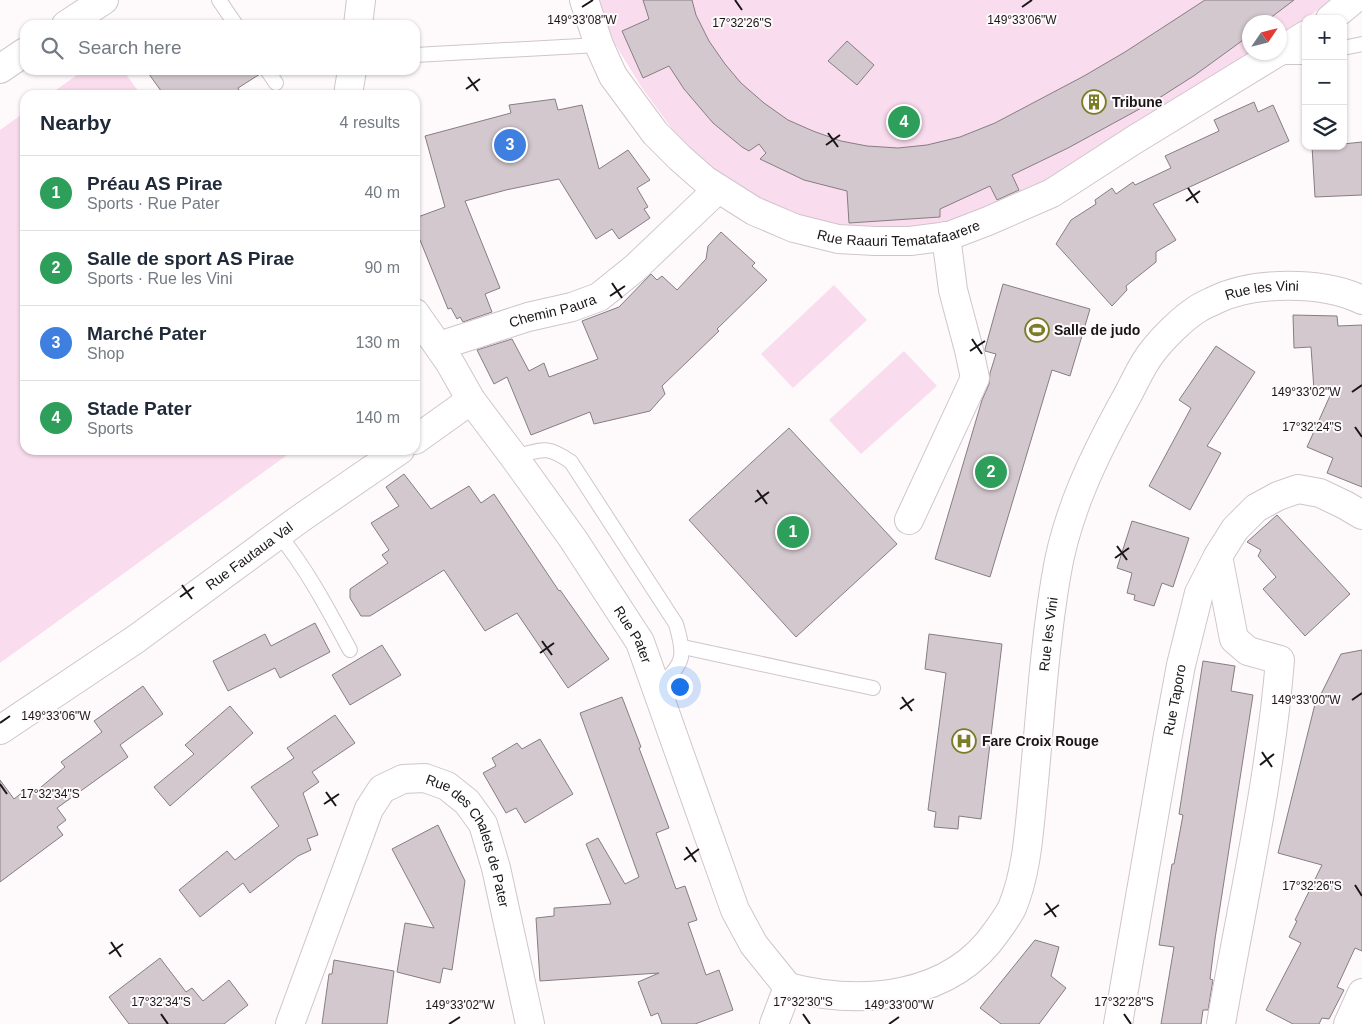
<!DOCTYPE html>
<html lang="en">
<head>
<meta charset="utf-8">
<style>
  :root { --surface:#fff; --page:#f2f2f3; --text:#1f2937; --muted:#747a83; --line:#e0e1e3; --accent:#797d26 }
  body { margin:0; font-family:Arial,sans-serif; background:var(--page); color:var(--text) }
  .controls { position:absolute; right:15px; top:15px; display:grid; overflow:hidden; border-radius:10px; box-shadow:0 1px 4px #0004 }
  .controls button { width:45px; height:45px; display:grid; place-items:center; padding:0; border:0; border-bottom:1px solid var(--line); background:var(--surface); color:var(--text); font:25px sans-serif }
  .compass { position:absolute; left:1242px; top:15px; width:45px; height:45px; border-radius:50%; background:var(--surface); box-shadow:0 1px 4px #0004; rotate:55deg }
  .you { position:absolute; left:679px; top:686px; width:18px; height:18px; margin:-12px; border:4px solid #fff; border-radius:50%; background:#1a73e8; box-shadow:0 0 0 8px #1a73e833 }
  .badge { display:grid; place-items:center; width:32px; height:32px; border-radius:50%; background:var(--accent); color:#fff; font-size:16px; font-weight:700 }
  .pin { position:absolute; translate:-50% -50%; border:2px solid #fff; box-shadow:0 1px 5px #0006 }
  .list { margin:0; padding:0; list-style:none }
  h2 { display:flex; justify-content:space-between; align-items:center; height:65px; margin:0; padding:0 20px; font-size:21px }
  h2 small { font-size:16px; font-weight:400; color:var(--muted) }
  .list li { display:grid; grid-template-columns:32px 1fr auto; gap:15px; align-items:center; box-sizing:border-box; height:75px; padding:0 20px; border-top:1px solid var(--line) }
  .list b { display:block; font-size:19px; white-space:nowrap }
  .list p { margin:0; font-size:16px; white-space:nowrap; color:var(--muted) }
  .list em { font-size:16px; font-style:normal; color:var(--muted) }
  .icon { flex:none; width:28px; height:28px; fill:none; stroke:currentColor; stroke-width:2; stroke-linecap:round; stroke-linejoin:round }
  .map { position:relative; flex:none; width:1362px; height:1024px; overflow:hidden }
  .search { position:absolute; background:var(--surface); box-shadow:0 1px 4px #0004; left:20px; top:20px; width:400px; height:55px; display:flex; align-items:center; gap:12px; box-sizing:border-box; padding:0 18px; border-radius:15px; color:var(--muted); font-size:19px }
  .panel { position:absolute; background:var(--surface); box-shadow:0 1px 4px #0004; left:20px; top:90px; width:400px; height:365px; border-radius:15px }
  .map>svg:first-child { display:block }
  .green { fill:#f9dced }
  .building { fill:#d3c8ce; stroke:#867d82 }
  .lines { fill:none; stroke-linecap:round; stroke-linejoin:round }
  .service-casing { stroke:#d0c5cb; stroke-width:16 }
  .minor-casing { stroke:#d0c5cb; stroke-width:30 }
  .secondary-casing { stroke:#d0c5cb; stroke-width:30 }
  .service { stroke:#fff; stroke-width:14 }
  .minor { stroke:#fff; stroke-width:28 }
  .secondary { stroke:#fff; stroke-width:28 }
  .ticks { fill:none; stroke:#1a1618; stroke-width:2 }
  .labels { text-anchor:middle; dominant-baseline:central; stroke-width:4; stroke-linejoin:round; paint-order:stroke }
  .poi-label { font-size:14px; font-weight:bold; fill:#1a1618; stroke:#fefafc; text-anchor:start }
  .street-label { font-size:14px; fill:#1a1618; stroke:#fefafc }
  .ticks-label { font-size:12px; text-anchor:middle; fill:#1a1618; stroke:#fefafc; stroke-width:4; stroke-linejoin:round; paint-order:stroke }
</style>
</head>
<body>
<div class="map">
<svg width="1362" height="1024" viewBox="0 0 1362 1024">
  <rect width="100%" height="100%" fill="#fefafc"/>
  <g class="green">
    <polygon points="596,0 1334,0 1280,34 1280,22 1250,22 1250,52 1251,53 991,218 894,239 755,209 692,156 642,88 615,44"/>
    <polygon points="84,70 123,70 141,95 49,95"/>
    <polygon points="25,112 25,450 294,450 0,663 0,130"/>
    <polygon points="834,285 867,320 793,388 761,354"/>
    <polygon points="904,351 937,386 861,454 829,420"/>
  </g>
  <g class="building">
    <polygon points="643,0 692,0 696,15 709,41 725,64 741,83 764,103 788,120 813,131 841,141 867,146 898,148 927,145 960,137 995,123 1084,76 1125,52 1205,0 1294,0 1265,22 1250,22 1250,35 1195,75 1156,100 1068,148 1012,175 1019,190 997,200 990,186 940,209 940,217 849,223 847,191 804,180 760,159 766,153 759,144 749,151 742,147 713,123 684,89 669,66 643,78 622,31 649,19"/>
    <polygon points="847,41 874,65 857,85 828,61"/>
    <polygon points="146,70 258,70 260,74 238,88 242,95 164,95"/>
    <polygon points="555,99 558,110 582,105 599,169 628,150 650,180 637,188 648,207 644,209 650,218 619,239 612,229 596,239 559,179 506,190 465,201 500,288 485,294 492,312 463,322 460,317 457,319 451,308 448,309 420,240 415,242 415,218 445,207 425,136 511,113 509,105"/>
    <polygon points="1254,102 1258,112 1273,105 1289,141 1153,204 1176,240 1156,252 1156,262 1126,286 1127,290 1112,306 1056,244 1071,220 1096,204 1095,200 1112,188 1116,194 1133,182 1135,185 1171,168 1165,156 1219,131 1214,120"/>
    <polygon points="1362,142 1362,195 1315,197 1312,146 1343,146 1343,144"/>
    <polygon points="721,232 755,263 752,266 767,280 717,329 719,331 662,386 665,394 650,411 594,424 590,412 531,435 507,377 494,384 477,350 512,339 529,371 544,363 549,377 598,359 582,321 619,307 651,274 657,280 662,276 677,290 706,259 708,246"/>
    <polygon points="1003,284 1090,309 1070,376 1052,370 990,577 935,559 982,400 989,384 990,373 996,354 985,351 985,349"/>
    <polygon points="1293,315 1337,316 1338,326 1362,325 1362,487 1327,473 1333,458 1307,447 1333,389 1314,390 1311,347 1294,348"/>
    <polygon points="1216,346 1255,372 1207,446 1221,453 1190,510 1149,486 1191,408 1179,400"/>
    <polygon points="789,428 897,544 796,637 689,520"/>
    <polygon points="404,474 431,509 469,486 481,503 494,494 559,591 560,590 609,659 568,688 517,613 485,631 444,570 370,616 361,616 350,598 350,589 388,563 382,555 389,550 371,523 399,506 386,487"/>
    <polygon points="1277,515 1350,594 1305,636 1263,589 1276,577 1258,556 1261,550 1247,542"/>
    <polygon points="1132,521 1189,538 1173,587 1162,583 1154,606 1134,600 1135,595 1127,593 1132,573 1117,568"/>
    <polygon points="315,623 330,652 280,678 275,668 228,691 213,661 265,634 271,646"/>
    <polygon points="929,634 1002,644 981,819 959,816 958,829 934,827 936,812 928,810 946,673 925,669"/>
    <polygon points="382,645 401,675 350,705 332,675"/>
    <polygon points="1362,650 1362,951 1355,948 1337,987 1344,990 1329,1019 1322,1018 1319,1024 1293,1024 1266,1010 1301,943 1289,937 1297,921 1295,920 1322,865 1278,853 1316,700 1318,700 1341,654"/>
    <polygon points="1203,661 1235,666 1231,691 1253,695 1215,939 1210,979 1213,980 1208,1010 1203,1010 1201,1024 1161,1024 1174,947 1159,945 1172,864 1174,864 1183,815 1179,814"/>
    <polygon points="143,686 163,714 120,745 128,757 57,808 66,820 57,827 63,835 0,882 0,780 14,799 23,792 28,798 65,767 61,762 102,732 94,721"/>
    <polygon points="622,697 641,747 639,748 669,828 656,833 676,889 685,886 697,920 688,923 706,975 719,970 733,1010 695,1024 662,1024 658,1013 651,1016 638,982 659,973 540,981 536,918 554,916 554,908 611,904 586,844 598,838 625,884 639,877 580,713"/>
    <polygon points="230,706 253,733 170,806 154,787 194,754 185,745"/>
    <polygon points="335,715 355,743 312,772 319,782 303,793 318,835 307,839 311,850 298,856 250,893 243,883 200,917 179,890 227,851 235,860 279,826 251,787 294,758 287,748"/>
    <polygon points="540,739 573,794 525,823 516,808 506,813 483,773 496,766 492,758 517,743 522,749"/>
    <polygon points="438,825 465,881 452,970 443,968 440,983 397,972 405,923 434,928 392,849"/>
    <polygon points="1035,940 1059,947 1051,976 1066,988 1039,1024 1001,1024 980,1008"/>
    <polygon points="160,958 186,992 192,988 203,1001 229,980 248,1005 224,1024 129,1024 109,997"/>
    <polygon points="334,960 394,971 387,1024 322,1024 329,974 332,974"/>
  </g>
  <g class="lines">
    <g class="service-casing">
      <g id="service">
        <polyline points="219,0 236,25"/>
        <polyline points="1343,48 1362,44"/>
        <polyline points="415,55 599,45"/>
        <polyline points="1278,57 1306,57"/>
        <polyline points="267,70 276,83"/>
        <path d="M514 457C542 450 546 444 571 462L676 624C687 662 682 662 657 690"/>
        <path d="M279 535C307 569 329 611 350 650"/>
        <polyline points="683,647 873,688"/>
      </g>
    </g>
    <g class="minor-casing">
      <g id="minor">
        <path id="s1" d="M584 0 599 45 613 76 655 133 680 158 705 180 754 211 794 228 838 239 875 241H910L949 236 988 221 1052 193 1134 140 1278 52"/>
        <polyline points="1330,19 1353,0"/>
        <polyline points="358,25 361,0"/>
        <polyline points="1280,51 1306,35"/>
        <polyline points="348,95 352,70"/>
        <path id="s2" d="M415 313 450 363 471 400 514 457 573 539 640 642 735 910 754 945 788 987"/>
        <path id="s3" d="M439 346 528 317 572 307 599 297 635 268 718 189"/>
        <polyline points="415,440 471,400"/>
        <polyline points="909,520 975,378 969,350 953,290 946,236"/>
        <path d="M1218 556 1234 639 1248 651 1280 660C1270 782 1242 903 1221 1024"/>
        <path id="s4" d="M0 730 136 639 301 518 400 450"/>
        <path id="s5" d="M788 987C861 1006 951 999 997 931 1002 924 1008 916 1012 908 1027 872 1029 831 1033 792 1040 721 1044 648 1056 577 1066 513 1095 454 1126 398 1135 382 1142 364 1153 351 1163 338 1182 319 1196 310 1201 306 1209 303 1215 300 1254 281 1323 281 1362 300"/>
        <path id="s6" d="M290 1024 369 809 382 789 403 779 425 778 447 786 467 802 483 824 496 868 530 1024"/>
        <polyline points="774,1024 788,987"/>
        <path id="s7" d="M1118 1024 1168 735 1181 665 1199 593 1218 556 1235 529 1256 508 1278 496 1298 489 1320 493 1345 505 1362 515"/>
        <polyline points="1348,1024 1362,993"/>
      </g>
    </g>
    <g class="secondary-casing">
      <g id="secondary">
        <polyline points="66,25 104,0"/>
        <polyline points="0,69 25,52"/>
      </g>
    </g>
    <use href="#service" class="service"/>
    <use href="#minor" class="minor"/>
    <use href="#secondary" class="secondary"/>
  </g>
  <path class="ticks" d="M735 0 742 10M582 7 593 0M1022 7 1032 0M468 77 478 91M466 89 480 79M828 133 838 147M826 145 840 135M1188 188 1198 203M1186 201 1200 191M612 283 622 298M610 296 625 286M972 339 982 354M970 351 985 341M1352 392 1362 385M1355 427 1362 437M757 490 767 504M755 502 769 492M1117 546 1127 560M1115 558 1129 548M182 585 192 599M180 597 194 587M542 641 552 655M540 653 554 643M902 697 912 711M1352 700 1362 693M900 709 914 699M0 723 10 716M1262 752 1272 767M1260 765 1274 754M0 784 7 794M326 792 336 806M324 804 339 794M686 847 696 862M684 860 699 849M1355 885 1362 896M1046 903 1056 917M1044 915 1059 905M111 942 121 957M109 954 123 944M161 1014 168 1024M803 1014 810 1024M1124 1014 1131 1024M449 1024 460 1017M889 1024 899 1017"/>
  <defs>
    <g id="building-ring" transform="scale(1.25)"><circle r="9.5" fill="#fefafc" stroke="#797d26" stroke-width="1.5"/><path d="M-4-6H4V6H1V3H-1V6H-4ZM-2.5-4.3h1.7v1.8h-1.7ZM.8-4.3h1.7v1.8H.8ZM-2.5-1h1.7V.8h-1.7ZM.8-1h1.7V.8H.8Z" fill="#797d26"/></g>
    <g id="stadium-ring" transform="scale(1.25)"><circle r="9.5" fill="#fefafc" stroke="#797d26" stroke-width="1.5"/><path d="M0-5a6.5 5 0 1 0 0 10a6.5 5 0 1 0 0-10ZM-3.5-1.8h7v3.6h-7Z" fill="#797d26"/></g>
    <g id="hospital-ring" transform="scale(1.25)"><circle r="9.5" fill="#fefafc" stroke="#797d26" stroke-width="1.5"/><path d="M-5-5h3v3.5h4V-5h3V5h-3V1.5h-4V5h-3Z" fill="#797d26"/></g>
  </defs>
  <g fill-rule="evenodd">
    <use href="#building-ring" x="1094" y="102"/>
    <use href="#stadium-ring" x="1037" y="330"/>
    <use href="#hospital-ring" x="964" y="741"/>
  </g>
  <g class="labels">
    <g class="poi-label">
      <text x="1112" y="102">Tribune</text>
      <text x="1054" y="330">Salle de judo</text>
      <text x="982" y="741">Fare Croix Rouge</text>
    </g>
    <g class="street-label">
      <text stroke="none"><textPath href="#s1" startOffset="429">Rue Raauri Tematafaarere</textPath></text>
      <text stroke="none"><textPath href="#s5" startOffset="970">Rue les Vini</textPath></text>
      <text stroke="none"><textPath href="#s3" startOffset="119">Chemin Paura</textPath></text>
      <text stroke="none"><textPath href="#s4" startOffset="304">Rue Fautaua Val</textPath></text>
      <text stroke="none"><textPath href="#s5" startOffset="535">Rue les Vini</textPath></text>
      <text stroke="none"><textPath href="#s2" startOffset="389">Rue Pater</textPath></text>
      <text stroke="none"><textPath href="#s7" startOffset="329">Rue Taporo</textPath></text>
      <text stroke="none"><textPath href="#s6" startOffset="380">Rue des Chalets de Pater</textPath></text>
    </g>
  </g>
  <g class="ticks-label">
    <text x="582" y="24">149°33'08"W</text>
    <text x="1022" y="24">149°33'06"W</text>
    <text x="742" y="27">17°32'26"S</text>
    <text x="1306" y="396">149°33'02"W</text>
    <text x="1312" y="431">17°32'24"S</text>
    <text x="1306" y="704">149°33'00"W</text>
    <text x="56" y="720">149°33'06"W</text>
    <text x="50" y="798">17°32'34"S</text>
    <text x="1312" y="890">17°32'26"S</text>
    <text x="161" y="1006">17°32'34"S</text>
    <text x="803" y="1006">17°32'30"S</text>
    <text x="1124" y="1006">17°32'28"S</text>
    <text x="460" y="1009">149°33'02"W</text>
    <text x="899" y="1009">149°33'00"W</text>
  </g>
</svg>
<div class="controls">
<button>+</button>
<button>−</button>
<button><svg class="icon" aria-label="layers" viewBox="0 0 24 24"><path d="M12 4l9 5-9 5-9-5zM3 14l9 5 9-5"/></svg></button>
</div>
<svg class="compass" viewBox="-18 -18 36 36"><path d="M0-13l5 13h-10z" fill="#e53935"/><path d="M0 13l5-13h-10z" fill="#747a83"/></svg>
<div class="you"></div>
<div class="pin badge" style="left:793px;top:532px;background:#2e9e5b">1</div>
<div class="pin badge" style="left:991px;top:472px;background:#2e9e5b">2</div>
<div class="pin badge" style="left:510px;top:145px;background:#3f7fe0">3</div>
<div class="pin badge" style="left:904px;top:122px;background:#2e9e5b">4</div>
<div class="search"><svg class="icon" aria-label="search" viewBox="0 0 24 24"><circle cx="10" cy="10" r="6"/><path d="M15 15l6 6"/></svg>Search here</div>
<section class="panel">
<h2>Nearby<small>4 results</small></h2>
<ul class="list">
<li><span class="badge" style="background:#2e9e5b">1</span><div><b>Préau AS Pirae</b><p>Sports · Rue Pater</p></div><em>40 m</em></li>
<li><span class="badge" style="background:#2e9e5b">2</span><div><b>Salle de sport AS Pirae</b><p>Sports · Rue les Vini</p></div><em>90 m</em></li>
<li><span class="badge" style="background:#3f7fe0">3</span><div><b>Marché Pater</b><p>Shop</p></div><em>130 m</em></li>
<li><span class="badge" style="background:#2e9e5b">4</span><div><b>Stade Pater</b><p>Sports</p></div><em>140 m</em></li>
</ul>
</section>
</div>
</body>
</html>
